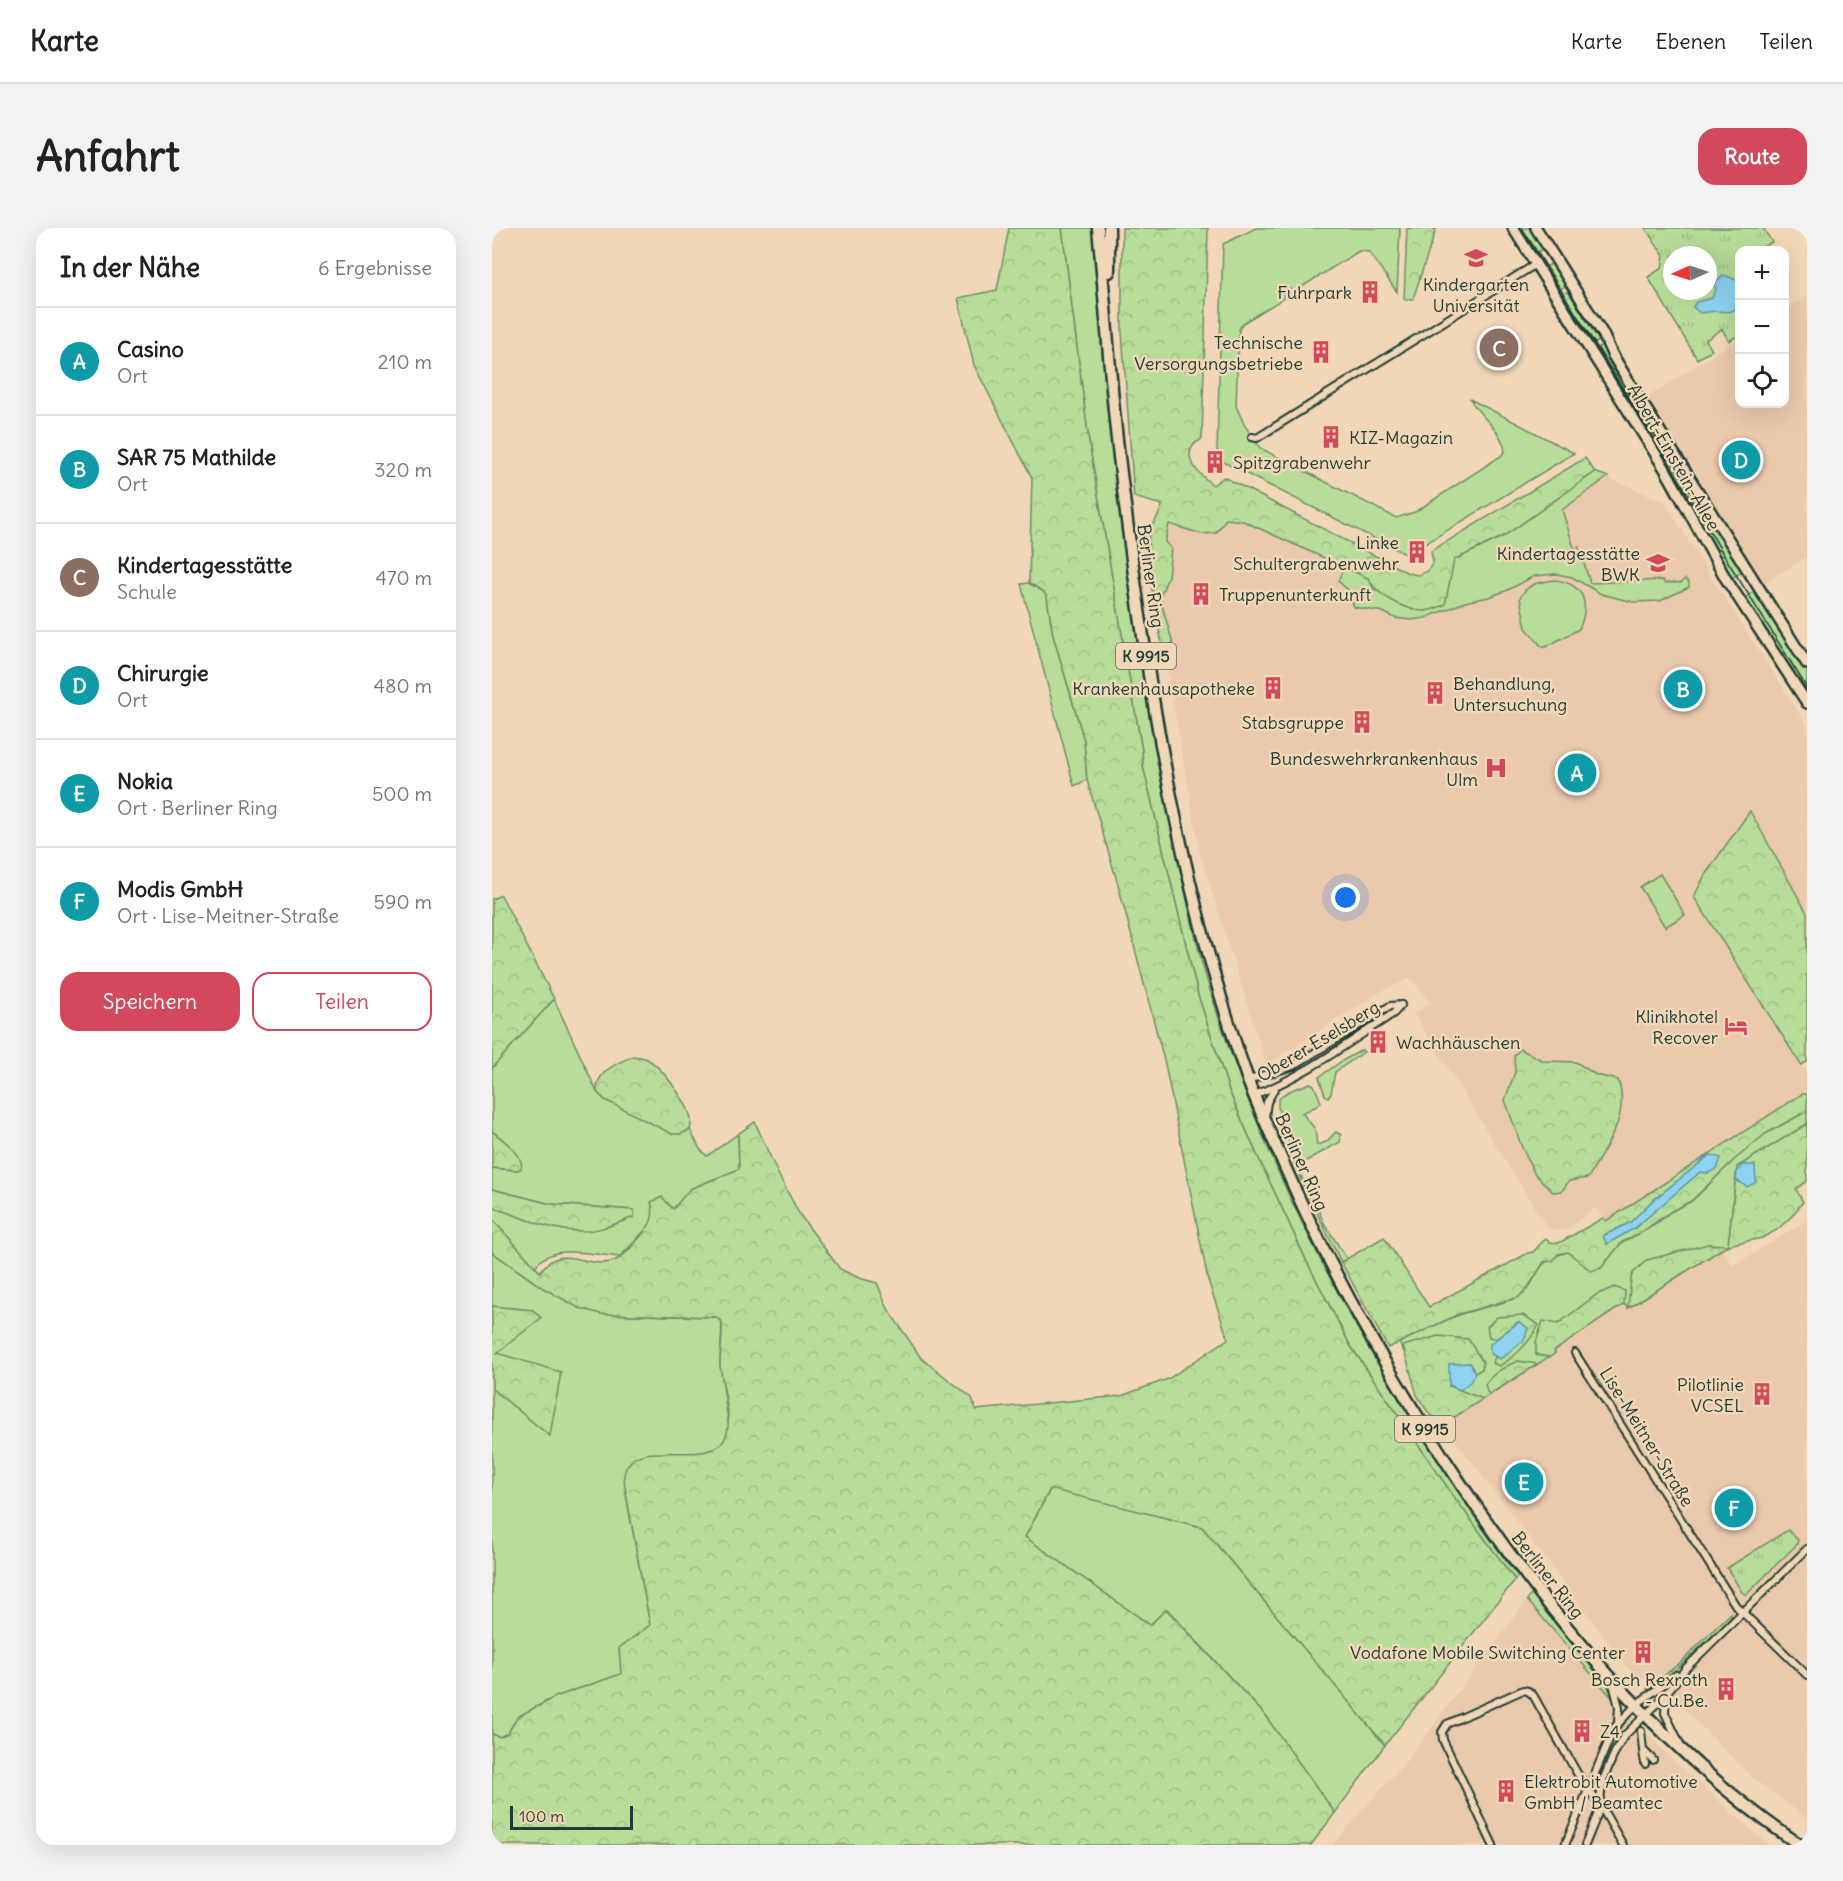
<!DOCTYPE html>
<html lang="de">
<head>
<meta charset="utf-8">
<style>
  :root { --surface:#fff; --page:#f2f2f2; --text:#222; --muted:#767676; --line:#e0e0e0; --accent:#d1495b }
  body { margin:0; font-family:Delius,sans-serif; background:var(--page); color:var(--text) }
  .controls { position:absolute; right:18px; top:18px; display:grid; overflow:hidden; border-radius:12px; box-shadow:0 6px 24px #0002 }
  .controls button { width:54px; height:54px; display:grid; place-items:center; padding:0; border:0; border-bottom:2px solid var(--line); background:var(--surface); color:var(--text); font:30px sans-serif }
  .compass { position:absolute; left:1171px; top:18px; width:54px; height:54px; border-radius:50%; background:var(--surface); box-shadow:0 6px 24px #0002; rotate:267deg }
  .scale { position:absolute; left:18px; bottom:15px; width:123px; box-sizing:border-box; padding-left:6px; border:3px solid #1f3d34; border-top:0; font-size:16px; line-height:21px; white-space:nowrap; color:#1f3d34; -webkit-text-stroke:4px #f1d7b8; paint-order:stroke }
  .you { position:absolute; left:854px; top:670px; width:21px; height:21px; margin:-15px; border:4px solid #fff; border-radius:50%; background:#1a73e8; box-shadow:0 0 0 9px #1a73e833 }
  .badge { display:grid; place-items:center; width:39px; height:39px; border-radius:50%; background:var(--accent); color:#fff; font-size:20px; font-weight:700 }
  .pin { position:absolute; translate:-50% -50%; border:3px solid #fff; box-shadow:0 2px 6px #0006 }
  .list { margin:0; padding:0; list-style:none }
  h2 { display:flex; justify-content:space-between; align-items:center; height:78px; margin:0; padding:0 24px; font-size:26px }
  h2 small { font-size:20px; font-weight:400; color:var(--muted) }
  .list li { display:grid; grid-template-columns:39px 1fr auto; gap:18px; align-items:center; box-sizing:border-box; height:108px; padding:0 24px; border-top:2px solid var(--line) }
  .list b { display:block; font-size:22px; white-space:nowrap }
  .list p { margin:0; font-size:20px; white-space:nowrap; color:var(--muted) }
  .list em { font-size:20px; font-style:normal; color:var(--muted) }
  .actions { display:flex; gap:12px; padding:18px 24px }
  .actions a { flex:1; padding:14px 0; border:2px solid var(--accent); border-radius:18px; text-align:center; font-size:21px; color:var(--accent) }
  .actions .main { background:var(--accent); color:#fff }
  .icon { flex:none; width:33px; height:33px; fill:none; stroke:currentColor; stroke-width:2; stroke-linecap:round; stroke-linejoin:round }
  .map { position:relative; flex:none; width:1315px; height:1617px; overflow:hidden; border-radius:18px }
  header { display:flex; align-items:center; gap:36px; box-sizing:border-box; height:84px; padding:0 30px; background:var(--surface); border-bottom:2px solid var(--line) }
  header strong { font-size:28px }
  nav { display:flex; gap:33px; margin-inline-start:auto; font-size:21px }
  .intro { display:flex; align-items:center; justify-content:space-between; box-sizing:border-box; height:144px; padding:0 36px }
  h1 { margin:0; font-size:42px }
  .button { padding:15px 27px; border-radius:18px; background:var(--accent); color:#fff; font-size:21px; font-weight:700 }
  main { display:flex; gap:36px; padding:0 36px }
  aside { flex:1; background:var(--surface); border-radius:18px; box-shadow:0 6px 24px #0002 }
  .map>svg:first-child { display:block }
  .built { fill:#eac9ad }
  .grass { fill:#b8dd98; stroke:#6c8d66; stroke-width:1.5 }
  .forest { fill:url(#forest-crowns); stroke:#6c8d66; stroke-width:1.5; fill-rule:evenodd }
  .park { fill:url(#park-tufts); stroke:#6c8d66; stroke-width:1.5; fill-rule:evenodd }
  .water { fill:#8ed4f0; stroke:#6298a5; stroke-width:1.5 }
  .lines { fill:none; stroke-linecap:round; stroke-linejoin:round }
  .street-casing { stroke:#1f3d34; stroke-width:10 }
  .secondary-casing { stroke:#1f3d34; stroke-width:14 }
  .primary-casing { stroke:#1f3d34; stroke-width:15 }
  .street { stroke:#f1d7b8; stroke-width:6 }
  .secondary { stroke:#f1d7b8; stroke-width:9 }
  .primary { stroke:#f1d7b8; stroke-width:10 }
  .tram { stroke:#1f3d34; stroke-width:1.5 }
  .labels { text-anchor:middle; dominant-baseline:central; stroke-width:5; stroke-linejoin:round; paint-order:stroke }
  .shield { fill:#f1d7b8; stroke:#5e6b5c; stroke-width:1.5 }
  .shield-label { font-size:16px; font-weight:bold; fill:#1f3d34 }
  .poi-label { font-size:18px; fill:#1f3d34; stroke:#f1d7b8; text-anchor:end }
  .street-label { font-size:18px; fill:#1f3d34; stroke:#f1d7b8 }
</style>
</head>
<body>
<header>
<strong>Karte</strong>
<nav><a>Karte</a><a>Ebenen</a><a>Teilen</a></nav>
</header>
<div class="intro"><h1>Anfahrt</h1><a class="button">Route</a></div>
<main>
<aside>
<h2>In der Nähe<small>6 Ergebnisse</small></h2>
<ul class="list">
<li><span class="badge" style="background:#0f9aa8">A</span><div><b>Casino</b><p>Ort</p></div><em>210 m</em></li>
<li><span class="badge" style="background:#0f9aa8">B</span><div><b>SAR 75 Mathilde</b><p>Ort</p></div><em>320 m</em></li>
<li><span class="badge" style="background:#8d6e63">C</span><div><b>Kindertagesstätte</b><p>Schule</p></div><em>470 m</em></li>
<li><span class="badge" style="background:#0f9aa8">D</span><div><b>Chirurgie</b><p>Ort</p></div><em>480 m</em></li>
<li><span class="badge" style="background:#0f9aa8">E</span><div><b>Nokia</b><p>Ort · Berliner Ring</p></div><em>500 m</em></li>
<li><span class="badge" style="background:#0f9aa8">F</span><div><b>Modis GmbH</b><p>Ort · Lise-Meitner-Straße</p></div><em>590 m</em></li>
</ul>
<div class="actions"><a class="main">Speichern</a><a>Teilen</a></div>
</aside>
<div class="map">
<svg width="1315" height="1617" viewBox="0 0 1315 1617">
  <defs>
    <pattern id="forest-crowns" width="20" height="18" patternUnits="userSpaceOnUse" patternTransform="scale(1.5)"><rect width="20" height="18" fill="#b8dd98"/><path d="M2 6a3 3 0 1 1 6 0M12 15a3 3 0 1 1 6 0" fill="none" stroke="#9ebf84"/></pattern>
    <pattern id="park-tufts" width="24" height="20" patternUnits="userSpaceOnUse" patternTransform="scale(1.5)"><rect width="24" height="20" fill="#b8dd98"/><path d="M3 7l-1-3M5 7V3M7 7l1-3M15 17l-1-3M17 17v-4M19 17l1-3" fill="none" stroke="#9ebf84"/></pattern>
  </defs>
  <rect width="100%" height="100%" fill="#f1d7b8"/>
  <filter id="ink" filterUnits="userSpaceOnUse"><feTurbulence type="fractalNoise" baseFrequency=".0167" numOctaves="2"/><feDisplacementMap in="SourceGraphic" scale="12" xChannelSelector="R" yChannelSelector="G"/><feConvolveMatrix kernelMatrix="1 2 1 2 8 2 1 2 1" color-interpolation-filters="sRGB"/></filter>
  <g filter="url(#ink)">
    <g class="built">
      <polygon points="1315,68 1315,328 1272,356 1156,169 1247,110 1248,176 1292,176 1293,82"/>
      <polygon points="1103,244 1173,274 1221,352 1315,497 1315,685 1258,584 1202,669 1315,846 1315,863 1114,993 1103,980 1076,1001 1067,1003 1056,1000 1049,990 922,786 938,774 918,750 890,763 774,837 708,625 660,360 657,317 659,299 669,286 670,277 750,277 925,371 965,326"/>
      <polygon points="1315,992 1315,1590 1260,1550 1159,1447 1146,1453 951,1196 1063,1125 1062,1123 1132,1076 1136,1079 1230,1021 1241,1038"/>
      <polygon points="1035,1372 1122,1472 1182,1533 1277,1617 840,1617 916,1531"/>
    </g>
    <g class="grass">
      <path d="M570 0H600C606 82 615 163 624 244 637 355 652 464 674 573 687 631 697 691 714 749 763 915 842 1072 936 1217 965 1261 993 1307 1026 1348L1023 1352 960 1266 858 1117 816 1036 765 927 737 863 706 767 651 538 650 523 597 215Z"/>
      <path d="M764 0H908L905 64 877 24 867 23 800 65 798 61 791 65 792 70 751 95 747 101 744 178 753 198 768 220 904 290 923 284 1009 228 1013 223C1010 201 987 189 978 171L1082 225 915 327 733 235 725 222 731 16Z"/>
      <polygon points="1024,0 1041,0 1051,21 1044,25 1041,25"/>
      <polygon points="1059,36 1076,56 1064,64 1052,40"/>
      <polygon points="1076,63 1107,113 1102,116 1070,67"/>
      <polygon points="1113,115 1155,186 1146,192 1101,123"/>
      <polygon points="1159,192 1253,342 1240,350 1149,198"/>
      <polygon points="1103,244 1116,249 1070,282 1082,320 1087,319 1098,355 1171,352 1172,355 1189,355 1193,351 1197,355 1197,359 1168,373 1141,374 1109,366 1080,349 1064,346 1042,348 1016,362 997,369 973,374 933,390 919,392 903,390 891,384 862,379 856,362 846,353 852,339 876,350 882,361 906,376 962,332 1012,308"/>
      <path d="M1063 352C1093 356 1098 376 1087 401L1054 419H1050L1034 400 1028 370C1035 355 1048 354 1063 352Z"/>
      <polygon points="537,355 552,364 555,369 561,407 592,512 595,552 582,558 529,356"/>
      <polygon points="1261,364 1275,383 1283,391 1315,441 1315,470 1253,373 1253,370"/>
      <polygon points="1168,646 1193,687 1173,699 1148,659"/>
      <path d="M62 771 105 864 113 872 188 906 198 902 208 921 215 928 246 906 247 941 198 961 181 982 162 985 159 996 128 1029C103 1027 59 1014 43 1039L0 991V979L63 1000 114 999 142 989V982L59 976 0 961V940L25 942 16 916 0 903V840Z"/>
      <polygon points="870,822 872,824 843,844 839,866 836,869 833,867 827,849 850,833"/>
      <path d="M818 855 822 857 829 874 825 878 810 885 823 901 825 917 834 914 844 904 849 907 848 914 809 936 807 941 803 939 786 879V872C794 861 806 861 818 855Z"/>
      <path d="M1315 883V896L1245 939 1236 1017 1136 1080 1132 1076 1062 1123 1063 1125 953 1195 907 1115C928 1105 948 1093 970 1086 983 1081 1017 1075 1027 1068 1050 1053 1038 1033 1076 1024L1109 1040 1130 1014 1168 993 1178 984 1200 973 1242 932 1273 906Z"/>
      <polygon points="807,948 809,948 815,960 818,961 832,995 855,1031 849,1034"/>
      <polygon points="0,1024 51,1060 109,1086 224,1089 230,1095 228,1136 237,1199 233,1212 223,1222 205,1225 132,1248 134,1266 158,1397 127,1420 130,1446 63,1469 25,1489 16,1505 8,1509 0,1506"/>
      <polygon points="559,1260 710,1299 893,1517 843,1585 772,1486 675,1381 658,1397 533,1309"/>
      <polygon points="1040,1366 1114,1454 1122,1472 1035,1372"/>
      <polygon points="1239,1385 1239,1389 1233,1396 1168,1456 1156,1464 1155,1461 1189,1434"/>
    </g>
    <g class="forest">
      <path d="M517 0H570L597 215 650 523 651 538 706 767 737 863 765 927 816 1036 858 1117 960 1266 1023 1352 893 1517 710 1299 558 1261 533 1309 658 1397 674 1381 772 1486 843 1585 819 1617H0V1506L8 1509 16 1505 25 1489 63 1469 129 1446 127 1420 158 1397 134 1265C133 1260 132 1253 132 1247 139 1204 212 1242 232 1212 243 1196 229 1155 228 1136 228 1122 231 1108 230 1094L224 1089 109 1086 87 1080 51 1060 0 1024V991L48 1044C70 1011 99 1046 126 1031 135 1026 142 1016 149 1008 159 996 163 989 159 974L170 969 181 981 198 961 247 941 246 906 263 894 285 944 308 987 348 1041 367 1050 385 1055 396 1081 429 1130 480 1170 484 1182 629 1168 676 1151 736 1111 716 1052 673 836 627 660 595 552 592 512 561 407 555 369 552 364 537 355 540 250 482 137 466 70 505 62Z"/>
      <path d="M630 0H716L710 211C684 224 706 246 721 257L732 249 916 345 926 347 936 343 941 334 939 323 1093 230 1103 244 1012 308 962 332 953 377C946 379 936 384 929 383 909 380 886 368 876 350L751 293 734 291 724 305 709 306 677 296 673 314 679 320 676 349 668 369 681 416 671 421C665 390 653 337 657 307 659 295 668 289 670 277L642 269 630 104Z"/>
      <polygon points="915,0 944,1 921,71 912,71"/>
      <polygon points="1258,583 1315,685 1315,834 1309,837 1202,669 1213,647"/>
      <polygon points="9,667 62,771 0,840 0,671"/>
      <path d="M1028 821 1052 833 1084 834 1104 847 1126 852C1139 888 1113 919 1096 950L1077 953 1070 963 1061 964 1042 945 1029 917 1013 872 1023 844 1022 828Z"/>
      <path d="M141 828C145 829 151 829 155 831 169 838 199 878 199 893 200 894 198 901 198 902L188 906H180L113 872 105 864C104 843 124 836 141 828Z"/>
      <path d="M1310 866H1315V883L1273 906 1242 932 1199 973 1178 984 1147 1006 1130 1014 1109 1040 1099 1043 1076 1024 1066 1026 1061 1033 1052 1034 1037 1058 1027 1069 967 1086 896 1120 849 1034 892 1009 937 1079 1036 1025 1041 1024 1054 1010 1058 1014 1067 1015 1111 990 1114 993ZM1218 927 1216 945 1208 944 1143 1000 1115 1016 1111 1008 1139 994 1159 974Z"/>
      <polygon points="1315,896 1315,953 1304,961 1311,974 1299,989 1285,1002 1270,1010 1236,1017 1136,1080 1139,1050 1141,1045 1155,1032 1216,1016 1236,1017 1245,939"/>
      <path d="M0 903C10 912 33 926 29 941L25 942 0 940Z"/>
      <path d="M0 961 59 976 142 982V989C125 995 106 1004 87 1003 58 1003 27 988 0 979Z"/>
      <polygon points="1122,1059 1133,1063 1132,1076 1062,1123 1063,1125 1058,1129 1044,1127 1044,1114 1051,1093 1066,1096 1104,1067"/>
      <polygon points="0,1078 41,1082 49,1090 5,1125 69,1144 58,1208 0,1161"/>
      <path d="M1031 1087 1047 1097C1037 1115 1025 1128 1007 1138L1001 1135 1003 1129 1008 1131 1032 1112 1036 1100 1026 1094 1004 1111 997 1109 995 1099 1005 1089Z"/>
      <polygon points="946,1108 976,1111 991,1134 990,1141 983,1145 978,1135 957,1158 991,1171 953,1195 937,1186 925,1167 911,1118"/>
      <path d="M1026 1133 1046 1136 998 1166 995 1164 993 1156C1001 1145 1013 1138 1026 1133Z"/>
    </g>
    <g class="park">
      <path d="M1153 0H1271L1280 14 1266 22H1248L1247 107 1237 113 1230 101 1214 112 1220 122 1205 131 1156 49 1170 40 1172 28ZM1180 27H1216V63H1180Z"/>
      <polygon points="1296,1302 1306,1312 1305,1316 1254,1367 1250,1364 1235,1340"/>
    </g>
    <g class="water">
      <path d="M1232 47 1247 53C1248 98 1238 78 1208 85L1201 79 1204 74 1220 70 1224 61 1222 57Z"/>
      <polygon points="1218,927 1229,930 1225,941 1216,945 1208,944 1143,1000 1115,1016 1111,1008 1139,994 1159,974"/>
      <polygon points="1250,937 1263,937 1264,954 1255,959 1244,952 1245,944"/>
      <polygon points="1027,1094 1036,1100 1032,1112 1008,1131 998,1125 998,1116"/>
      <polygon points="978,1135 983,1145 978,1154 968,1162 957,1157 957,1136"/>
    </g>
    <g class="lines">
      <g class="street-casing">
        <g id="street">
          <polyline points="760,209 765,210 1044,36"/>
          <polyline points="756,852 801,838 898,778 909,777"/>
          <path d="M762 867C813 848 857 814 902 785L909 777"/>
          <polyline points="773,889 775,874 783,860"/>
          <polyline points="1083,1125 1244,1378 1315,1447"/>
          <polyline points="1121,1456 1127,1479 1126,1493"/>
          <polyline points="1174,1467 1173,1485 1188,1516"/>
          <polyline points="1149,1503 1151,1522 1161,1532"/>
          <polyline points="1151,1523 1153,1536"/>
          <polyline points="1001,1617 951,1512 950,1504 955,1496 1031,1462 1036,1463 1041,1467 1085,1545 1111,1582 1131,1617"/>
          <polyline points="1073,1617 1122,1500 1145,1476 1184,1447"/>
          <polyline points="1093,1617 1106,1585 1111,1552 1123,1524 1132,1508 1169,1472 1194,1440 1315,1321"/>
        </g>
      </g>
      <g class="secondary-casing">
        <g id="secondary">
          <polyline points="1021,0 1173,241 1234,351 1315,475"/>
          <polyline points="1044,0 1111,106 1120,126 1140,159 1315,436"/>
        </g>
      </g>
      <g class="primary-casing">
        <g id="primary">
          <path d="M606 0C614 79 618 159 628 237 653 446 686 656 757 855 768 883 781 911 793 939 842 1051 903 1157 971 1259 1061 1393 1173 1526 1308 1617"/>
          <polyline points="617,44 617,0"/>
        </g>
      </g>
      <use href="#street" class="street"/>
      <use href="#secondary" class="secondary"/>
      <use href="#primary" class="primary"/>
      <polyline class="tram" points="1030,0 1173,227 1233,329 1315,460"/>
    </g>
  </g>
  <defs>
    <g id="school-bare" transform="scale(1.8)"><path d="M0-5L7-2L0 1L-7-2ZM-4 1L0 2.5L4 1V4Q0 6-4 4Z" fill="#d1495b" stroke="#f1d7b8" stroke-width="2.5" paint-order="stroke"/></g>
    <g id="building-bare" transform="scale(1.8)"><path d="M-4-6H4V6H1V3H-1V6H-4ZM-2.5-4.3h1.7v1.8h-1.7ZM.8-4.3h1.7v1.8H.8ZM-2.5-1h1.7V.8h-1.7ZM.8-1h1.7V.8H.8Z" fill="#d1495b" stroke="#f1d7b8" stroke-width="2.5" paint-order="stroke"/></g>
    <g id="hospital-bare" transform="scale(1.8)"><path d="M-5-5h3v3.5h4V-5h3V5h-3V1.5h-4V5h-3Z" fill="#d1495b" stroke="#f1d7b8" stroke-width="2.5" paint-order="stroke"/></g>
    <g id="hotel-bare" transform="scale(1.8)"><path d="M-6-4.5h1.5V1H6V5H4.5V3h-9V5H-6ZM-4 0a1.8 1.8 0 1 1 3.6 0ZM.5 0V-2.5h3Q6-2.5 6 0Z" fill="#d1495b" stroke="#f1d7b8" stroke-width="2.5" paint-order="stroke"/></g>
  </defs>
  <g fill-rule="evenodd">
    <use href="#school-bare" x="984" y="30"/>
    <use href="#building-bare" x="878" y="64"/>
    <use href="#building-bare" x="829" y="124"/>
    <use href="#building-bare" x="839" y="209"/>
    <use href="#building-bare" x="723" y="234"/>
    <use href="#building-bare" x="925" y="324"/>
    <use href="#school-bare" x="1166" y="335"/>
    <use href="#building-bare" x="709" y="366"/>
    <use href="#building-bare" x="781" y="460"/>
    <use href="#building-bare" x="943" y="465"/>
    <use href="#building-bare" x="870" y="494"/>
    <use href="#hospital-bare" x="1004" y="540"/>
    <use href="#hotel-bare" x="1244" y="798"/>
    <use href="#building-bare" x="886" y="814"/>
    <use href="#building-bare" x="1270" y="1166"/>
    <use href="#building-bare" x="1151" y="1424"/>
    <use href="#building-bare" x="1234" y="1461"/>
    <use href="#building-bare" x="1090" y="1503"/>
    <use href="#building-bare" x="1014" y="1563"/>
  </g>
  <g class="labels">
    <g class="shield">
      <rect x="624" y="415" width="60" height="26" rx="4.5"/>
      <rect x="903" y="1188" width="60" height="26" rx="4.5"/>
    </g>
    <g class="shield-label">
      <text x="654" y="428">K 9915</text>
      <text x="933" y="1201">K 9915</text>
    </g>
    <g class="poi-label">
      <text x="984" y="56" text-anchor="middle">Kindergarten<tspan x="984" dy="21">Universität</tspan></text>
      <text x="860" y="64">Fuhrpark</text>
      <text x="811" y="114">Technische<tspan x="811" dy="21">Versorgungsbetriebe</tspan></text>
      <text x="857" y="209" text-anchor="start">KIZ-Magazin</text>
      <text x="741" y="234" text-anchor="start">Spitzgrabenwehr</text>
      <text x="907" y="314">Linke<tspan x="907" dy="21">Schultergrabenwehr</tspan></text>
      <text x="1148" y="325">Kindertagesstätte<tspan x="1148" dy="21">BWK</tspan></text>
      <text x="727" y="366" text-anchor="start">Truppenunterkunft</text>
      <text x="961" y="455" text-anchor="start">Behandlung,<tspan x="961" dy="21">Untersuchung</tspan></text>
      <text x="763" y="460">Krankenhausapotheke</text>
      <text x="852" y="494">Stabsgruppe</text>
      <text x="986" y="530">Bundeswehrkrankenhaus<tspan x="986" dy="21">Ulm</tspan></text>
      <text x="1226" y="788">Klinikhotel<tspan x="1226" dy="21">Recover</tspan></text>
      <text x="904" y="814" text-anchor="start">Wachhäuschen</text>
      <text x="1252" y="1156">Pilotlinie<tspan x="1252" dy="21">VCSEL</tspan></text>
      <text x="1133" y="1424">Vodafone Mobile Switching Center</text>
      <text x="1216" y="1451">Bosch Rexroth<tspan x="1216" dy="21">- Cu.Be.</tspan></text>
      <text x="1108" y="1503" text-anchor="start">Z4</text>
      <text x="1032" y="1553" text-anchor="start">Elektrobit Automotive<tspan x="1032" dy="21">GmbH / Beamtec</tspan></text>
    </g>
    <g class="street-label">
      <text transform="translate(1182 229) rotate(60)">Albert-Einstein-Allee</text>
      <text transform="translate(659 348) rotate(82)">Berliner Ring</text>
      <text transform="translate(826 813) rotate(-31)">Oberer Eselsberg</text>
      <text transform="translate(810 934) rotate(66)">Berliner Ring</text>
      <text transform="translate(1155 1209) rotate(58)">Lise-Meitner-Straße</text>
      <text transform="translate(1056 1347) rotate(52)">Berliner Ring</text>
    </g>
  </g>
</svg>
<div class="controls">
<button>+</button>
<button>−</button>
<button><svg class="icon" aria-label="locate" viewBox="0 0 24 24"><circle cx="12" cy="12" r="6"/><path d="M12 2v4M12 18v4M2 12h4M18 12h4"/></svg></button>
</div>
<svg class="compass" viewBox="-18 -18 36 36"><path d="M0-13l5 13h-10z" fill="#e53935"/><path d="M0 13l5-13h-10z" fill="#767676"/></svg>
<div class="scale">100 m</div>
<div class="you"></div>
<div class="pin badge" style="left:1085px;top:545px;background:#0f9aa8">A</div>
<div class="pin badge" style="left:1191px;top:461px;background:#0f9aa8">B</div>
<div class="pin badge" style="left:1007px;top:120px;background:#8d6e63">C</div>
<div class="pin badge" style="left:1249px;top:232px;background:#0f9aa8">D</div>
<div class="pin badge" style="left:1032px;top:1254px;background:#0f9aa8">E</div>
<div class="pin badge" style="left:1242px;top:1280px;background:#0f9aa8">F</div>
</div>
</main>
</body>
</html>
